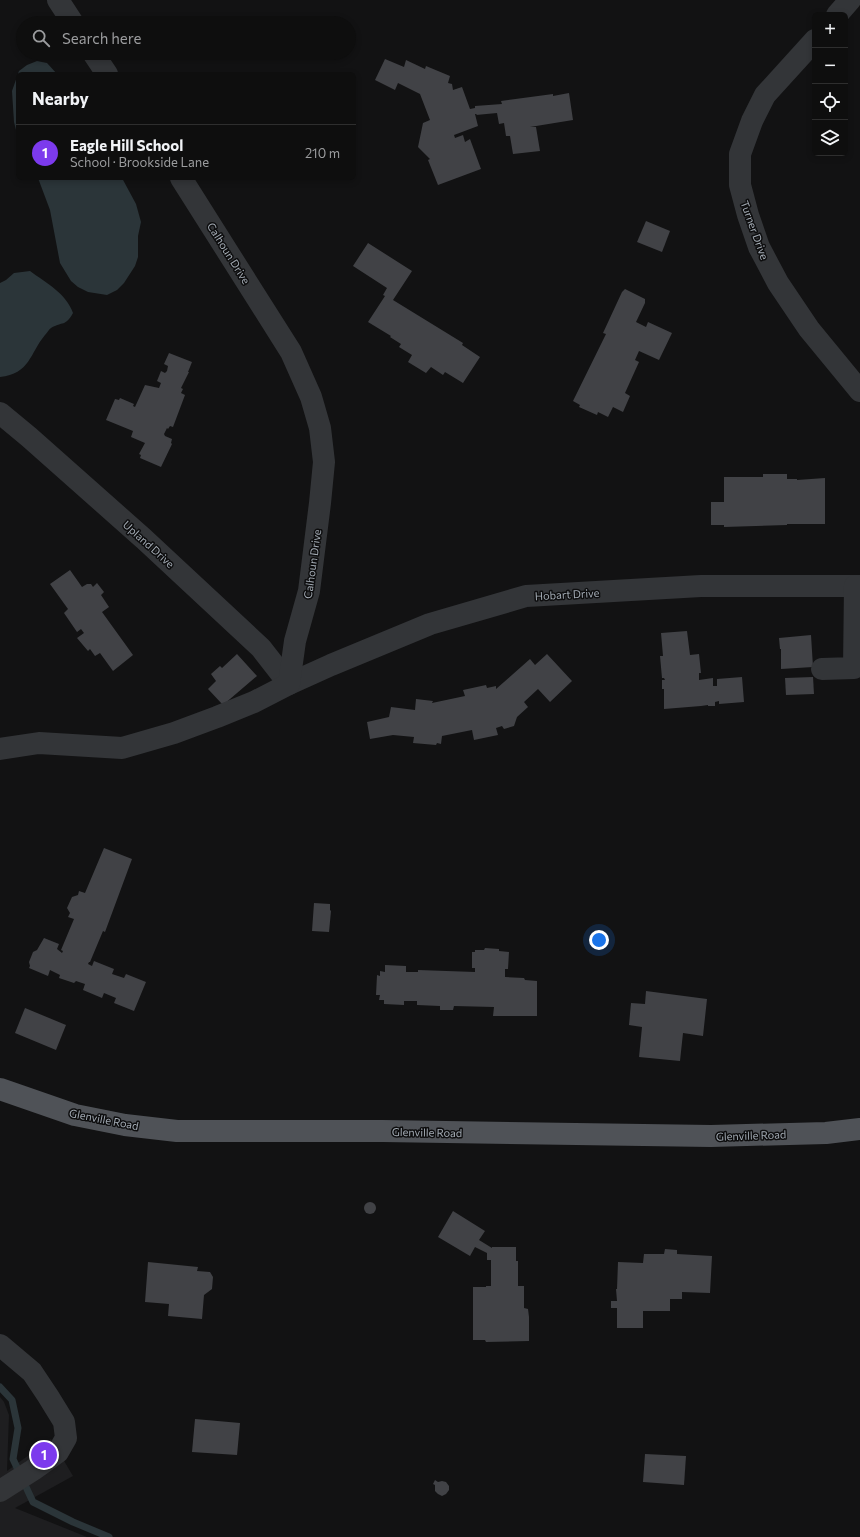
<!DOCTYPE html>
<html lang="en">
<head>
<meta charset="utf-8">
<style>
  :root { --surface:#0e0e0e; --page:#1c1c1c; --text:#f1f3f6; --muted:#9b9c9e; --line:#2e2e2e; --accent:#7c3aed }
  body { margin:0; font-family:Commissioner,sans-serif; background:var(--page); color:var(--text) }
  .controls { position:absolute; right:12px; top:12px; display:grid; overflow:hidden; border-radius:6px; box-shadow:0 2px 6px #0003 }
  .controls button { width:36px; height:36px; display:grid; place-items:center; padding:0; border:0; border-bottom:1px solid var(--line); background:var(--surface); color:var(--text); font:20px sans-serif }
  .you { position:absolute; left:599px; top:940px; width:14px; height:14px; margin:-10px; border:3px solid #fff; border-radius:50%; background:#1a73e8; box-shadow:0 0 0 6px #1a73e833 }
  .badge { display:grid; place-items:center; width:26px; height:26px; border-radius:50%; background:var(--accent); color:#fff; font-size:13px; font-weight:700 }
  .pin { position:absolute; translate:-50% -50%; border:2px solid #fff; box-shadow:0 1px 4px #0006 }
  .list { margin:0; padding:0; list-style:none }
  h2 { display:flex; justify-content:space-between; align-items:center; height:52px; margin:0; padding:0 16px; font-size:17px }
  h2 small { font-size:13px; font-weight:400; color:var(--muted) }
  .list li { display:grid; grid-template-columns:26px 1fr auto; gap:12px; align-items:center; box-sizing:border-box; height:56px; padding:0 16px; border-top:1px solid var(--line) }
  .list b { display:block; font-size:15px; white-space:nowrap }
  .list p { margin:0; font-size:13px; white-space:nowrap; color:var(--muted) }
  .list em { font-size:13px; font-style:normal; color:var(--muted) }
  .icon { flex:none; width:22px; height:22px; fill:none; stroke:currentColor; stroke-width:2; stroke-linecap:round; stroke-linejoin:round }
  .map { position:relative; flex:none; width:860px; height:1537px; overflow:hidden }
  .search { position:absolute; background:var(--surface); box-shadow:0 2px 6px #0003; left:16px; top:16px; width:340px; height:44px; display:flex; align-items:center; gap:10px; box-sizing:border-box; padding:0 14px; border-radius:22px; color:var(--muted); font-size:15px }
  .panel { position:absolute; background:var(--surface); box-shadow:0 2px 6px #0003; left:16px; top:72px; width:340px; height:108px; border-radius:6px }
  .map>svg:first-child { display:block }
  .built { fill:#1e1e20 }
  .water { fill:#2b3539 }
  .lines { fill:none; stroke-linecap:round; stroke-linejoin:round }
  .stream { stroke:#2b3539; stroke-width:7 }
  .building { fill:#414246 }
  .minor { stroke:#333538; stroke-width:22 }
  .major { stroke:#4f5257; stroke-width:22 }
  .labels { text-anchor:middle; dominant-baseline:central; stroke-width:3; stroke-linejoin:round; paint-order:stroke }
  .street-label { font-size:11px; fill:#a3abb4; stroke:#0d0d0e }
</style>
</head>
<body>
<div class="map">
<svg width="860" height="1537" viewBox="0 0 860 1537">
  <rect width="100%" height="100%" fill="#121213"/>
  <polygon class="built" points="0,1397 4,1402 9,1415 7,1471 51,1439 73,1476 15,1508 87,1537 0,1537"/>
  <g class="water">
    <polygon points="37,61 47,63 57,74 18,74 18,138 14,122 12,91 19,71 27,65"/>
    <polygon points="38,178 122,178 136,204 141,222 138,236 138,257 135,266 124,283 117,290 107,295 88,292 78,287 71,281 60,263 50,210"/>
    <path d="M30 271C46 283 66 293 73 313 65 327 63 321 51 328 49 329 47 333 45 335 30 353 30 374 0 377V283L6 280 14 273Z"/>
  </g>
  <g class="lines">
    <polyline class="stream" points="0,1387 12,1400 18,1428 13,1459 33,1502 73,1522 109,1537"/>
  </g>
  <g class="building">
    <polygon points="385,59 404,67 406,60 425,69 426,66 450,76 448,83 452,84 453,90 462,87 470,109 475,108 475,106 502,104 501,101 553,94 553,96 569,93 573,120 530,127 536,127 540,151 513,154 510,136 506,136 504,123 499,124 497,113 476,115 477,114 475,114 478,126 454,135 455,138 463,135 465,142 470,139 481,169 438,185 428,160 430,159 418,147 423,123 430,120 420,94 398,83 395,90 375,80"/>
    <polygon points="646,221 670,231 662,252 637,242"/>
    <polygon points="368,243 412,271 393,300 463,343 462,345 480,357 463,383 445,372 443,375 431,367 426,373 408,362 412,355 399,347 401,344 390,337 391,336 368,322 385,296 383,295 387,288 353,266"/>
    <polygon points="625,289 645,299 645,303 636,322 646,327 648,322 672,333 659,360 639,351 635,360 639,362 625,393 630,396 623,412 613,407 608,417 598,412 597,415 579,407 580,405 573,401 606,334 603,333 622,292"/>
    <polygon points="169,353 192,362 188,372 189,372 181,388 183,389 181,393 185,395 173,427 170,426 168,429 167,428 164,434 165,436 172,439 171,443 172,444 161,467 140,458 141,455 139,454 145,443 131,437 133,431 106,420 115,399 119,400 120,398 134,404 133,406 135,407 145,385 159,388 161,383 157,381 161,371 165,373 167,371 168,366 164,364"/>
    <polygon points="763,474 787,474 787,479 797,479 797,480 825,478 825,524 787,524 787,525 724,527 724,525 711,525 711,502 724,502 724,477 763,477"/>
    <polygon points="70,570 82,587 87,584 91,584 93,587 97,583 104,592 101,595 109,607 102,612 133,655 113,671 100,653 95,656 90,649 88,651 77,638 84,633 81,629 77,632 64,613 68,609 50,584"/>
    <polygon points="687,631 690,655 699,654 701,673 699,673 699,680 713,678 713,686 717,686 717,679 742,677 744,702 719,704 719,701 715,702 715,706 708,706 708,705 701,706 664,709 664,689 662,689 662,680 665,680 664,678 662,678 660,656 663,656 661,633"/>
    <polygon points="811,635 813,667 781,669 781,649 780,649 779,638"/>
    <polygon points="237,654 257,676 223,705 208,689 216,681 211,674 220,666 222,668"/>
    <polygon points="547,654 572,681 550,702 538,689 524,702 528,707 517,717 514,726 504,729 502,726 496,728 498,735 474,740 472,730 442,736 441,744 437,743 436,745 413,743 414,737 393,735 370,739 367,722 389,717 391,707 415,710 416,699 433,701 432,703 465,696 463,690 486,685 487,688 496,686 496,689 530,659 535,665"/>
    <polygon points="813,677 814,694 786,695 785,678"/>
    <polygon points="104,848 132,859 105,932 103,931 90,962 89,962 88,964 92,966 94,961 114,969 112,974 124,978 126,974 146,982 134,1011 114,1003 116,998 104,993 102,998 83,990 85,984 76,981 74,983 59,978 60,975 50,970 48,976 29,968 30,966 29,962 33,952 37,950 44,938 59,944 57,949 62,953 63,951 61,950 74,919 68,917 70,913 67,908 72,897 78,895 79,891 85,893"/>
    <polygon points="314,903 330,904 330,910 331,911 329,932 312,931"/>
    <polygon points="485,948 499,949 499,951 509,952 508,969 505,969 505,977 524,978 525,980 537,981 537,1016 493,1016 494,1007 454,1006 453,1010 440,1010 440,1006 417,1005 417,1001 404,1001 404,1005 384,1004 384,1000 379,1000 380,995 376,995 377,975 380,976 380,971 385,972 385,965 406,966 406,972 418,972 418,970 475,972 475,968 472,968 472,952 475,952 475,950 484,950"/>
    <polygon points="646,991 707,999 703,1036 683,1033 680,1061 639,1057 642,1027 629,1025 631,1003 645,1004"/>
    <polygon points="25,1008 66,1025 56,1050 15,1033"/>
    <circle cx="370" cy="1208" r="6"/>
    <polygon points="453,1211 485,1231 479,1240 492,1248 492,1247 516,1247 516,1261 518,1261 518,1286 524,1286 524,1308 528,1309 529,1317 529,1341 486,1342 485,1340 473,1340 473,1287 486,1287 486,1286 491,1286 491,1260 487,1260 487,1253 475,1247 470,1256 438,1237"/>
    <polygon points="665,1249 677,1250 677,1254 712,1256 710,1293 682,1292 682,1299 670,1299 670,1311 643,1311 643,1328 617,1328 617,1308 611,1308 611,1301 617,1301 616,1289 617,1289 618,1262 643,1263 644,1254 664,1254"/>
    <polygon points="148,1262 198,1267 197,1271 210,1272 213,1277 212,1289 204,1295 202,1319 168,1316 169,1304 145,1302"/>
    <polygon points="195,1419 240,1423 237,1455 192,1452"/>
    <polygon points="645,1454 686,1456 684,1485 643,1482"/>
    <polygon points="435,1480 438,1482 442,1481 446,1482 449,1486 449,1490 446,1494 442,1496 438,1494 435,1491 435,1485 433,1484"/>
  </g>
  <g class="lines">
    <g class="minor">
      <polyline points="58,0 73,23"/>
      <polyline points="837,15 850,0"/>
      <polyline points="815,40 765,95 752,121 740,154 740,185 748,215 759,247 778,283 809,329 860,391"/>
      <polyline points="93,53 107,74"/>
      <polyline points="0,413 29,437 144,539 261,648 289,684 331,665 430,624 526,596 701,586 860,586"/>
      <polyline points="822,669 854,668 855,586"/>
      <polyline points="0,749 39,743 122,748 174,733 217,717 254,702 289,684 295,641 309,591 320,503 324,462 320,428 311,397 291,352 181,178"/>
      <polyline points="0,1345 32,1372 48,1396 64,1422 66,1438 58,1452 33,1470 0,1491"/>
    </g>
    <polyline class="major" points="0,1089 75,1115 125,1125 177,1131 383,1131 711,1136 826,1133 860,1129"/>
  </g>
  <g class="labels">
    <g class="street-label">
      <text transform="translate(755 230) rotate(70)">Turner Drive</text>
      <text transform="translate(229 253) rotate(58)">Calhoun Drive</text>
      <text transform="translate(149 544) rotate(42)">Upland Drive</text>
      <text transform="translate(312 564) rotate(-82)">Calhoun Drive</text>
      <text transform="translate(567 594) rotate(-3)">Hobart Drive</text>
      <text transform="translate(104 1119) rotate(11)">Glenville Road</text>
      <text transform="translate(427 1132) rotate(1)">Glenville Road</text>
      <text transform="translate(751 1135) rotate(-2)">Glenville Road</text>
    </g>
  </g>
</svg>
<div class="controls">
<button>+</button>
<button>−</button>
<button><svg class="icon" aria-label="locate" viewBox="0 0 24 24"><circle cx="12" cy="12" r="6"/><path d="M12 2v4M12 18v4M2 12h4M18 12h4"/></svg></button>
<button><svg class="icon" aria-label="layers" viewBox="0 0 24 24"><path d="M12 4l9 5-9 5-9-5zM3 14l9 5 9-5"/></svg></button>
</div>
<div class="you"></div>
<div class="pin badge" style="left:44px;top:1455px">1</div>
<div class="search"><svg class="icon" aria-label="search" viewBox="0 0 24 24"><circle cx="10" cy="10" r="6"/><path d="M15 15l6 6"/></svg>Search here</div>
<section class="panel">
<h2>Nearby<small></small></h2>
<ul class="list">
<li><span class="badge">1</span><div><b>Eagle Hill School</b><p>School · Brookside Lane</p></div><em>210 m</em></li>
</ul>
</section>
</div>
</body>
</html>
